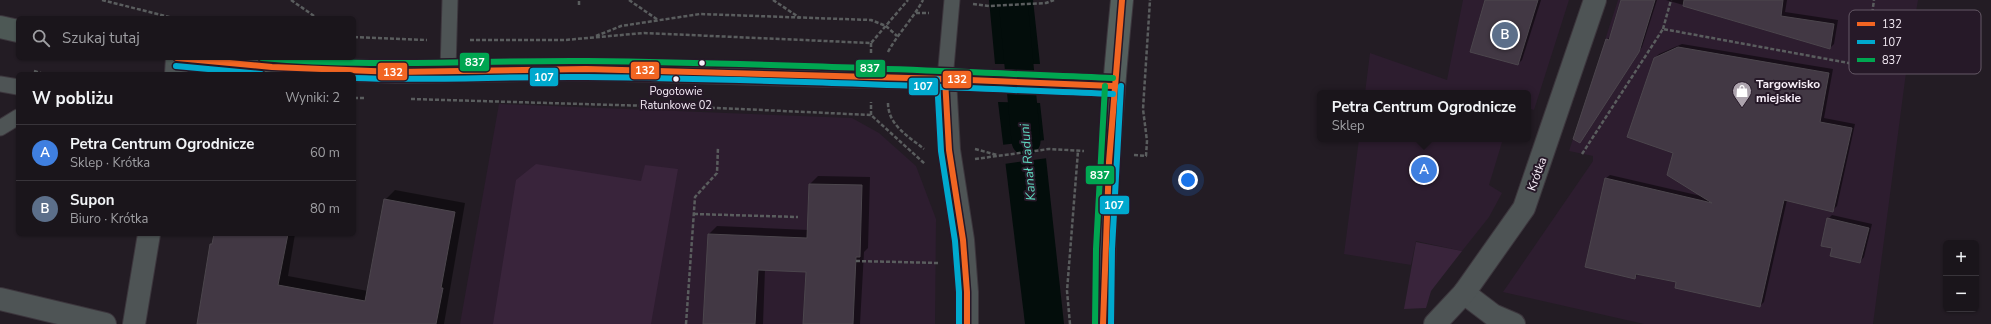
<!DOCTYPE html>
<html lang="pl">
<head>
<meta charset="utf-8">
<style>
  :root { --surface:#1a151b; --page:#231e24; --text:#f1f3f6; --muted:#9f9fa3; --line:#38343a; --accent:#7c3aed }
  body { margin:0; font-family:"Nunito Sans",sans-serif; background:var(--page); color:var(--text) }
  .controls { position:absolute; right:12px; bottom:12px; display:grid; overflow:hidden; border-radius:6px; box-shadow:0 1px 3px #0004 }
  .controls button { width:36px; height:36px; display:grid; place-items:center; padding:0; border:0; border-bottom:1px solid var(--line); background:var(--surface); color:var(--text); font:20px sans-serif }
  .you { position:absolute; left:1188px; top:180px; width:14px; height:14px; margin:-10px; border:3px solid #fff; border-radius:50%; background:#1a73e8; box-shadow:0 0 0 6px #1a73e833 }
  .badge { display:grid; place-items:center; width:26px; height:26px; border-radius:50%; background:var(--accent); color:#fff; font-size:13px; font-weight:700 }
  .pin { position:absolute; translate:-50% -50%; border:2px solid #fff; box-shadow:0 1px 4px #0006 }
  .popup { position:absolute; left:1317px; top:90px; width:214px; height:52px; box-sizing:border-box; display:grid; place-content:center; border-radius:6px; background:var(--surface); filter:drop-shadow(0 1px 3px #0005); font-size:13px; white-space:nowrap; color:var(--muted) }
  .popup b { font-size:15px; color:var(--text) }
  .popup::after { content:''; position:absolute; left:50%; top:100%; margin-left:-8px; border:8px solid transparent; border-top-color:var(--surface) }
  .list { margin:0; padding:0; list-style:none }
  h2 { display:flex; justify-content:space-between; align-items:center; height:52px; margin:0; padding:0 16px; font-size:17px }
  h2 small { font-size:13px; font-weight:400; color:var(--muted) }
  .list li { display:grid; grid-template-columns:26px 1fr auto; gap:12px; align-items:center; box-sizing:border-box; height:56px; padding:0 16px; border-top:1px solid var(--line) }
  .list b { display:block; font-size:15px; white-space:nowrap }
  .list p { margin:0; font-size:13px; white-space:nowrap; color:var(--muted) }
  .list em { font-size:13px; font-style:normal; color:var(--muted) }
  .icon { flex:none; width:22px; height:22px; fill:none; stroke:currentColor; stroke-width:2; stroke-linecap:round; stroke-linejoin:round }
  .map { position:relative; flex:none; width:1991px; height:324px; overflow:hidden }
  .search { position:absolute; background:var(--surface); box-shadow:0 1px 3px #0004; left:16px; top:16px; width:340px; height:44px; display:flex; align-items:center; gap:10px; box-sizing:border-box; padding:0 14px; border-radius:6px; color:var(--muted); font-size:15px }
  .panel { position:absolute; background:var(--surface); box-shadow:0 1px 3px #0004; left:16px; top:72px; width:340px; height:164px; border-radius:6px }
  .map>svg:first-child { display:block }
  .built { fill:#2d1d2f }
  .green { fill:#39243b }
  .water { fill:#030d0b }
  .pier { fill:#231c24 }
  .shadow { fill:#0007 }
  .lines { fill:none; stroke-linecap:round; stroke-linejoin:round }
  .canal { stroke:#030d0b; stroke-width:29 }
  .building { fill:#423844; stroke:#4c464d }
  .service-casing { stroke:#3c363d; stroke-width:17 }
  .minor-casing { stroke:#3c363d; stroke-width:24 }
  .tertiary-casing { stroke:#3c363d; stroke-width:24 }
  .secondary-casing { stroke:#3c363d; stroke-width:24 }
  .primary-casing { stroke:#3c363d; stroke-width:24 }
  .path { stroke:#5a5d5e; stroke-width:2.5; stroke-dasharray:4 2; stroke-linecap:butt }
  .service { stroke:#4e5455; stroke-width:15 }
  .minor { stroke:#4e5455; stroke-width:22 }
  .tertiary { stroke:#4e5455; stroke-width:22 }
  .secondary { stroke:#4d5855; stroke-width:22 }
  .primary { stroke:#535f5d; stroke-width:22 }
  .bus-1-casing { stroke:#261928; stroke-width:9 }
  .bus-2-casing { stroke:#261928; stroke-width:9 }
  .bus-3-casing { stroke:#261928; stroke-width:9 }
  .bus-1 { stroke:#f26522; stroke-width:6 }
  .bus-2 { stroke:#00a9ce; stroke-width:6 }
  .bus-3 { stroke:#00a651; stroke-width:6 }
  .bus-dot { fill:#f7eef8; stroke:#261928; stroke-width:1.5 }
  .labels { text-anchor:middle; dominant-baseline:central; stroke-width:4; stroke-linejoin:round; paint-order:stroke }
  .bus-label { font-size:11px; fill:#f7eef8; stroke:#261928 }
  .poi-label { font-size:12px; font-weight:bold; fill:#f7eef8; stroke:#261928; text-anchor:start }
  .street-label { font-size:12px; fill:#f7eef8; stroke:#261928 }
  .water-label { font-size:13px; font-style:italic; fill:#5ed7be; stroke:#261928 }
  .key { fill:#261928; stroke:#655966; stroke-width:1 }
  .key-label { font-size:11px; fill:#f7eef8 }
  .line-badge { stroke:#261928; stroke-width:1.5 }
  .badge-label { font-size:11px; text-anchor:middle; font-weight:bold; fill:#fff }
</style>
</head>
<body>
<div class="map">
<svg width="1991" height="324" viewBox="0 0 1991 324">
  <rect width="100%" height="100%" fill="#231c24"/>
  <g class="built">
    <polygon points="1463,0 1569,0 1534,110 1528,108 1528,93 1365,93 1370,53 1447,80"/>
    <polygon points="1618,0 1918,0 1907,65 1873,324 1644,324 1503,292 1593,161 1593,156 1569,151"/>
    <polygon points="499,104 852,118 879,133 916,166 936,219 935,324 460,324"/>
    <polygon points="1359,139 1503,139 1489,185 1502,193 1489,217 1462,251 1416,241 1411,265 1344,254"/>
  </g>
  <g class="green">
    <polygon points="536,164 641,181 645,165 678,169 651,324 493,324 516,180"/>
    <polygon points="1416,242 1462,251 1431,291 1426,308 1404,309"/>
  </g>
  <g class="water">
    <polygon points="989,0 1033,0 1040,64 995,64"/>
    <polygon points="998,102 1040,103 1064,324 1025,324"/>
  </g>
  <polygon class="pier" points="1046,140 1048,158 1004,164 1001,145"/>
  <g class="shadow">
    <polygon points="1486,0 1541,0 1522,60 1518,64"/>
    <polygon points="1622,0 1657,0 1642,47 1580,141 1607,40 1611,35"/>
    <polygon points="1666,0 1787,0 1785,12 1838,20 1834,44 1830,48"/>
    <polygon points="1682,44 1833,69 1824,118 1855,124 1837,206 1833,210 1787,200 1764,302 1760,306 1677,282 1639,273 1635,278 1605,179 1610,175 1701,196 1674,152 1655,58 1659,54"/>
    <polygon points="818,176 870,177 868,248 864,252 860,324 804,324 807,271 765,269 763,324 704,324 709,234 717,226 809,230 810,184"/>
    <polygon points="395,190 465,203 444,324 198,324 211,245 214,242 215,234 295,234 288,276 368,291 385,200"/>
    <polygon points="1832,215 1872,224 1864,257 1860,262 1833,247 1828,219"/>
  </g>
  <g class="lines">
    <polyline class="canal" points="1013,0 1026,141"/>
  </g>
  <g class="building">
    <polygon points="1485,0 1538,0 1518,65 1470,52"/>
    <polygon points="1621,0 1655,0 1639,52 1580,143 1573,139 1606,39 1609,40"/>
    <polygon points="1684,0 1783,0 1781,16 1834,24 1830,49 1683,6"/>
    <polygon points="1678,47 1829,73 1820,122 1852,128 1833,212 1784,200 1760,307 1675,288 1676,282 1636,274 1635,279 1585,267 1605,178 1712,203 1667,175 1673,153 1627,137 1654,58"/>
    <polygon points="809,184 862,185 860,257 856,257 853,324 803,324 806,272 758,270 755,324 703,324 708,234 807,238"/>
    <polygon points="384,199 455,212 441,288 443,288 436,324 197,324 210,244 212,244 214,234 288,234 278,285 365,301"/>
    <polygon points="1827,218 1869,228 1860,263 1830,256 1832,248 1821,246"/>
  </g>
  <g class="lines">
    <g class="service-casing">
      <g id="service">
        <polyline points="448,70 450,0"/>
        <polyline points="945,79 952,0"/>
        <polyline points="0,84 18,87"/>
        <polyline points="0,128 18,117"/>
      </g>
    </g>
    <g class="minor-casing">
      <g id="minor">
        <polyline points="176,74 177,58"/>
        <polyline points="1464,293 1493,315 1514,324"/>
        <polyline points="0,299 105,324"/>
        <polyline points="134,324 149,234"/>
        <polyline points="1435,324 1464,293 1524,208 1595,0"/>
      </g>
    </g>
    <g class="tertiary-casing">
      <polyline id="tertiary" points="945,79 949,150 963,240 967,292 967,324"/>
    </g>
    <g class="secondary-casing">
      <g id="secondary">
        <polyline points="0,27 18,31"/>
        <polyline points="177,58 272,67 396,72 586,69 945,79 1113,86"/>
      </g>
    </g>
    <g class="primary-casing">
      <path id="primary" d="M1103 324C1104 216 1111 108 1122 0"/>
    </g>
    <g class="path">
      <polyline points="102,0 173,18"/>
      <polyline points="291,0 317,18"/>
      <polyline points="629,0 658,20"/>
      <polyline points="773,0 800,18"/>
      <polyline points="973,4 989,6 1046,3 1054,0"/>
      <polyline points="579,5 579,0"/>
      <polyline points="916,13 929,13"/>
      <polyline points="1663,29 1671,0"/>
      <polyline points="596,36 621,26 700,14 871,20 886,26 897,36"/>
      <polyline points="354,37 427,40"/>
      <polyline points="470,40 565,40 644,33 871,43 908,0"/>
      <path d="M888 52C898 33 913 19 923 0"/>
      <polyline points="871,53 871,43"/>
      <polyline points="34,71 44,74"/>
      <polyline points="354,98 364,98"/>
      <polyline points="411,99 718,108 871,115 925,164"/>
      <path d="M888 103C888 125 908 136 924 149"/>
      <polyline points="871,115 871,102"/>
      <polyline points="975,149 997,155"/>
      <polyline points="1582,154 1663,29 1865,66 1874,0"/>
      <polyline points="1134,155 1146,156 1147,141 1143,109 1150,0"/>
      <polyline points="975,159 1049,149 1084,151"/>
      <polyline points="694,214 798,217"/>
      <polyline points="856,261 939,263"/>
      <polyline points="686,324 695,197 717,173 718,147"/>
      <polyline points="1070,324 1067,291 1078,151"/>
    </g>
    <use href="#service" class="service"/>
    <use href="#minor" class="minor"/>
    <use href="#tertiary" class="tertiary"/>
    <use href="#secondary" class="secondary"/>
    <use href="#primary" class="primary"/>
    <g class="bus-1-casing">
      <g id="bus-1">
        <polyline points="177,58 272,67 396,72 586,69 945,79 1113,86"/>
        <polyline points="945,79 949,150 963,240 967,292 967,324"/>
        <polyline points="1103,324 1109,162 1122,0"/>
      </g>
    </g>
    <g class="bus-2-casing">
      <g id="bus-2">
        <polyline points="176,66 261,74"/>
        <path d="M354 78C432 81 509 76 587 77 762 79 938 87 1113 94"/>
        <polyline points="937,79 941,151 955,241 959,292 959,324"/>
        <polyline points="1111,324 1112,249 1121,86"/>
      </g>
    </g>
    <g class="bus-3-casing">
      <g id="bus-3">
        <path d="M262 58C370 68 479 60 587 61 762 63 938 71 1113 78"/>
        <polyline points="1095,324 1096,249 1105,86"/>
      </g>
    </g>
    <use href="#bus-1" class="bus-1"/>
    <use href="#bus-2" class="bus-2"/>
    <use href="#bus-3" class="bus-3"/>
  </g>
  <defs>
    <g id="shop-pin" transform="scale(1)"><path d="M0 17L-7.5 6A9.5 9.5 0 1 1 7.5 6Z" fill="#ada4ae" stroke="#261928"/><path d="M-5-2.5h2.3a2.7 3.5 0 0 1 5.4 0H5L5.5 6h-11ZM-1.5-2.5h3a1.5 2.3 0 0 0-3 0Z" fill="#fff"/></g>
  </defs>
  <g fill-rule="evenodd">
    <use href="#shop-pin" x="1742" y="91"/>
  </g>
  <g class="bus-dot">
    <circle cx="702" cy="63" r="3.5"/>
    <circle cx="676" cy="79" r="3.5"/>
  </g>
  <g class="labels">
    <g class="bus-label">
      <text x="676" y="91">Pogotowie<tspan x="676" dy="14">Ratunkowe 02</tspan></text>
    </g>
    <g class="poi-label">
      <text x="1756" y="84">Targowisko<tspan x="1756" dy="14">miejskie</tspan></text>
    </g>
    <g class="street-label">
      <text transform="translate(1537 174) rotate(-70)">Krótka</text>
    </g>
    <g class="water-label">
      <text transform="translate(1028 162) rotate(-95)">Kanał Raduni</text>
    </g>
  </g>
  <rect x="1849" y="10" width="132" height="64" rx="6" class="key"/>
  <rect x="1857" y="22" width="18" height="4" fill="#f26522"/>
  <rect x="1857" y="40" width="18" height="4" fill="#00a9ce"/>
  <rect x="1857" y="58" width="18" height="4" fill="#00a651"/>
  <g class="key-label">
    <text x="1882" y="28">132</text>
    <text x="1882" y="46">107</text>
    <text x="1882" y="64">837</text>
  </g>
  <g class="line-badge">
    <rect x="459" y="52" width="31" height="20" rx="4" fill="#00a651"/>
    <rect x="855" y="59" width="31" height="19" rx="4" fill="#00a651"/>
    <rect x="630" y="61" width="30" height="19" rx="4" fill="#f26522"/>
    <rect x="377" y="62" width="31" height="19" rx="4" fill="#f26522"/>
    <rect x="529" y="67" width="30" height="20" rx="4" fill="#00a9ce"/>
    <rect x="942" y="70" width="30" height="19" rx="4" fill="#f26522"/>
    <rect x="908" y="77" width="31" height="19" rx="4" fill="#00a9ce"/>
    <rect x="1085" y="165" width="30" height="20" rx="4" fill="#00a651"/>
    <rect x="1099" y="195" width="31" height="20" rx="4" fill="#00a9ce"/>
  </g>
  <g class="badge-label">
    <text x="475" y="66">837</text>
    <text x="870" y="72">837</text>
    <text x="645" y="74">132</text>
    <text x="393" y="76">132</text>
    <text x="544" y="81">107</text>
    <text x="957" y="83">132</text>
    <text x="923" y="90">107</text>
    <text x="1100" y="179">837</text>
    <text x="1114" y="209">107</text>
  </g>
</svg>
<div class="controls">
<button>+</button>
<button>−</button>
</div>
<div class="you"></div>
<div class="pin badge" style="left:1424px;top:170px;background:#3f7fe0">A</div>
<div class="popup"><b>Petra Centrum Ogrodnicze</b>Sklep</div>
<div class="pin badge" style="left:1505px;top:35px;background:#5c6f8a">B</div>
<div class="search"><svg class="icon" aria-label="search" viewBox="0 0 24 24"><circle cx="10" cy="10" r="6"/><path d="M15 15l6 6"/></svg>Szukaj tutaj</div>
<section class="panel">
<h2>W pobliżu<small>Wyniki: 2</small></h2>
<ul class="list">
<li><span class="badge" style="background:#3f7fe0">A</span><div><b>Petra Centrum Ogrodnicze</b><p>Sklep · Krótka</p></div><em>60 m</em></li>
<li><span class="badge" style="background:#5c6f8a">B</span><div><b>Supon</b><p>Biuro · Krótka</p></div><em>80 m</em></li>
</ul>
</section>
</div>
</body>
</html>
